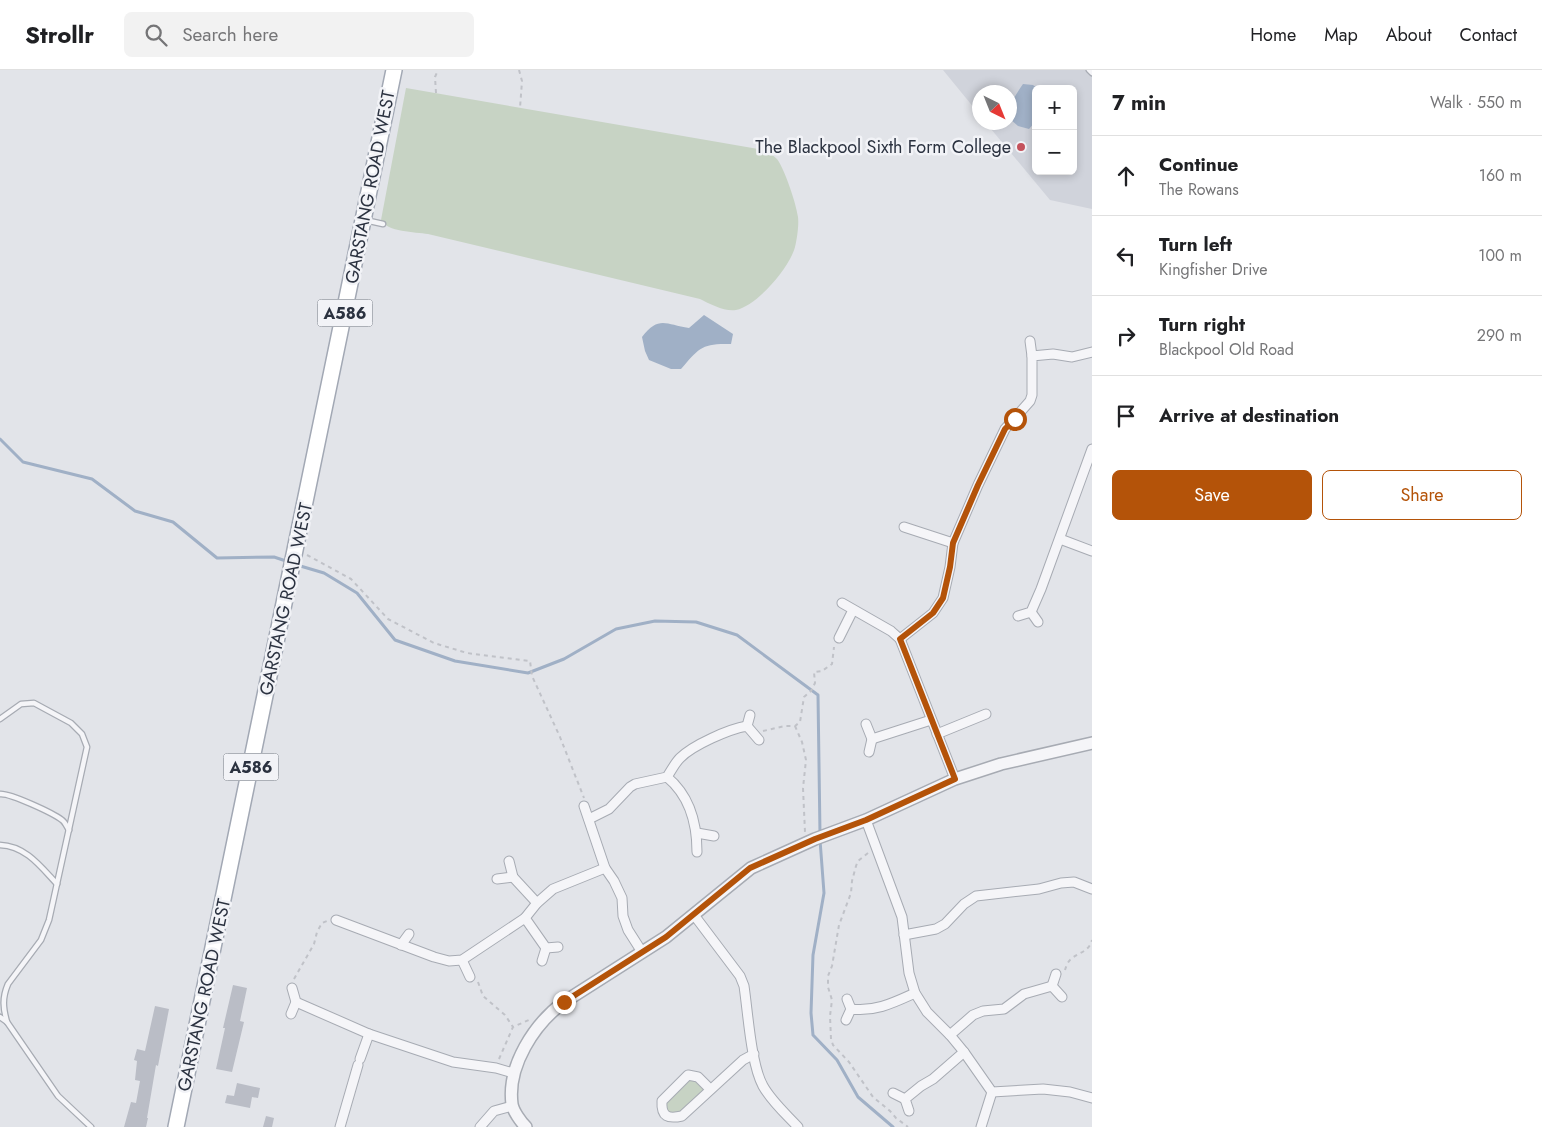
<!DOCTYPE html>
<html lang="en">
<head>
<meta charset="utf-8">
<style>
  :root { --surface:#fff; --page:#f2f2f2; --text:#202124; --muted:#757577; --line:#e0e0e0; --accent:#b45309 }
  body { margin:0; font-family:Jost,sans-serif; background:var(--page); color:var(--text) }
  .controls { position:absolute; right:15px; top:15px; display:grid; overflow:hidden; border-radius:8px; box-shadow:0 2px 8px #0003 }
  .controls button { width:45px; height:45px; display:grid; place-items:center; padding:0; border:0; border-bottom:1px solid var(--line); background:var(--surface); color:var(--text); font:25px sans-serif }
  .compass { position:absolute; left:972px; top:15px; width:45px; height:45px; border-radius:50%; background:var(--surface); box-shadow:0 2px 8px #0003; rotate:137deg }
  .stop { position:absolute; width:15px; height:15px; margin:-11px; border:4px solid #b45309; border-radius:50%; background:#fff }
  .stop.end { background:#b45309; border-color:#fff; box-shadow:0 1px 5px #0008 }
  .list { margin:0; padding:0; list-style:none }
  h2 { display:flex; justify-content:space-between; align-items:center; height:65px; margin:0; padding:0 20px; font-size:21px }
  h2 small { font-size:16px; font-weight:400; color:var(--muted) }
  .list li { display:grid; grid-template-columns:32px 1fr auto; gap:15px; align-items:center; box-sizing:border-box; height:80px; padding:0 20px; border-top:1px solid var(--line) }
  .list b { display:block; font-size:19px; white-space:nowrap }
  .list p { margin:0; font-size:16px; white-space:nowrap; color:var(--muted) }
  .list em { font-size:16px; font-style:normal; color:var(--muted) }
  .actions { display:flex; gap:10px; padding:15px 20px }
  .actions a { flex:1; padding:11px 0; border:1px solid var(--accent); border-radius:8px; text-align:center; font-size:18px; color:var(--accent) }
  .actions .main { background:var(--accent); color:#fff }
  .icon { flex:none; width:28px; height:28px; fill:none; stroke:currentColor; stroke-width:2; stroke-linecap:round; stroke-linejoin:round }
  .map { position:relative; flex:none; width:1092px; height:1057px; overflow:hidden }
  header { display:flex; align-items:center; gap:30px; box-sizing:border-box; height:70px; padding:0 25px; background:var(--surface); border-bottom:1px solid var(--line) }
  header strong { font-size:24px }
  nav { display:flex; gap:28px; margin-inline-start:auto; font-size:18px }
  .search { width:350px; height:45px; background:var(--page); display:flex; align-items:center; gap:12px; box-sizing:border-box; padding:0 18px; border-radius:8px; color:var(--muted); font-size:19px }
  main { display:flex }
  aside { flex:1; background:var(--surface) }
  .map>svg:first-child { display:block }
  .built { fill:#d0d3db; fill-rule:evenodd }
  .green { fill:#c7d3c4 }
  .water { fill:#a0b0c6 }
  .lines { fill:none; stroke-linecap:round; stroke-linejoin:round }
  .stream { stroke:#a0b0c6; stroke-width:3 }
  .building { fill:#babdc6 }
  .service-casing { stroke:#a7abb3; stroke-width:7 }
  .minor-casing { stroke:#a7abb3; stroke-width:11 }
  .tertiary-casing { stroke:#a7abb3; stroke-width:14 }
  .primary-casing { stroke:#a2a8b4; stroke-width:18 }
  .path { stroke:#c0c2c8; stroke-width:2; stroke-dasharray:4 4; stroke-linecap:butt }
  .service { stroke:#f5f5f8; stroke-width:4.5 }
  .minor { stroke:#f5f5f8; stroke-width:9 }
  .tertiary { stroke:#f5f5f8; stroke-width:11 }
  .primary { stroke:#fff; stroke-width:15 }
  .route { stroke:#b45309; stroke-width:6 }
  .poi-dot { fill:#c4525c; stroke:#f2f3f7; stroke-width:2 }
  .labels { text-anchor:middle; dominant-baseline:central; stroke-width:5; stroke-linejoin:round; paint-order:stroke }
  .shield { fill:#f2f3f7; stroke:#676c77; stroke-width:1 }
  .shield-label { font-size:16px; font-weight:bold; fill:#2b3240 }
  .poi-label { font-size:18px; fill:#2b3240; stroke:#f2f3f7; text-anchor:end }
  .street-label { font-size:18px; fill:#2b3240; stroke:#f2f3f7 }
</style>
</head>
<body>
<header>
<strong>Strollr</strong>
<div class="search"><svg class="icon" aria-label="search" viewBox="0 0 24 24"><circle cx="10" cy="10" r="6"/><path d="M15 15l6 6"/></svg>Search here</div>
<nav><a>Home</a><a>Map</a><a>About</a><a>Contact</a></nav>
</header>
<main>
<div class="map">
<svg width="1092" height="1057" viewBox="0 0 1092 1057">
  <rect width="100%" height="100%" fill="#e2e4e9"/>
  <path class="built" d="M943 0H1092V139L1050 130 986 53 1009 52V22H979V44ZM1036 19H1073V101H1036Z"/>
  <g class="green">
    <path d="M406 18 764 80C768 83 773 85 777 89 785 100 796 133 798 147 799 155 797 169 795 177 790 197 757 236 736 240 725 242 710 234 700 229L428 164C415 162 387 162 381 150Z"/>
    <polygon points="688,1005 710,1019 682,1046 672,1048 662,1031"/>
  </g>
  <g class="water">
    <path d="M1023 14 1033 15 1038 19H1036V51L1029 59 1018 56 1010 49C1009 34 1015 26 1023 14Z"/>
    <path d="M704 245 733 264 731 274C702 273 699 278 681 299H671L649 290 645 281 642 267C659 245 666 255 689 258Z"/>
  </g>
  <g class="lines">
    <g class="stream">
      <polyline points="0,369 23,392 92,409 135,441 173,452 217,488 274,487 289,492"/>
      <polyline points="297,495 324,503 357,523 395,570 455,591 528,603 564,589 616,559 655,551 696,552 737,565 818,625 820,764"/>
      <polyline points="820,770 824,823 813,885 811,943 813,965 837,990 858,1027 893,1057"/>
    </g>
  </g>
  <g class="building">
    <polygon points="233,915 247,918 240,951 244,952 232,1002 216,999 225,958 223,958"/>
    <polygon points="155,936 169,939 158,996 156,995 147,1048 148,1048 146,1057 124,1057 131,1032 136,1033 140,1011 135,1010 137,991 134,990 137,979 145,981"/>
    <polygon points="237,1013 260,1018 258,1028 252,1027 250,1038 225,1033 227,1025 234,1026"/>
    <polygon points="266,1046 274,1048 272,1057 263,1057"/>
  </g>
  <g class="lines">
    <g class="service-casing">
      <g id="service">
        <polyline points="1089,0 1092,3"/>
        <polyline points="365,150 383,154"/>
        <path d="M0 649 21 634 34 633 71 653 82 664 87 677 49 850 41 870 8 914C2 928 3 938 7 952"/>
        <path d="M0 724C10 723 53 743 62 750 65 752 67 757 69 760"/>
        <path d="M0 775C26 776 41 797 57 814"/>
        <polyline points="0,947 7,952 58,1026 91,1057"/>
      </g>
    </g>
    <g class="minor-casing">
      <g id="minor">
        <polyline points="1030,271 1032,286"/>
        <polyline points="904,457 953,473"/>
        <polyline points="1060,469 1092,481"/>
        <polyline points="842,533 891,561 900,569 955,709"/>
        <polyline points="1031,542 1038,552"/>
        <polyline points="1018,546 1031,542 1041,519 1092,379"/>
        <polyline points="839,568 853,540"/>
        <polyline points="900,569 933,543 943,528 950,497 953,473 978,415 1005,359 1030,331 1032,325 1032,286 1053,284 1072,287 1092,282"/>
        <polyline points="866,654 872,669 931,650"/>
        <polyline points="747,656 750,645"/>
        <polyline points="937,664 986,644"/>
        <polyline points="869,682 872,669"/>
        <path d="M667 707C690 726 697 753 697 782"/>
        <polyline points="584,736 605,798 614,811 622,828 623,846 628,860 642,882"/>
        <path d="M589 749 609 739 630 717 635 714 667 707C671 701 675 693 680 688 693 675 729 659 747 656L759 670"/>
        <polyline points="866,750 902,847 909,903 915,923 927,942 950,965 964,982 992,1022 1043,1019 1070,1022 1092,1028"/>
        <polyline points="697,763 714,766"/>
        <polyline points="509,791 513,807 537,833"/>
        <polyline points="497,809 513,807"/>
        <path d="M694 845 740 906 744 916C748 943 751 994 763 1016 772 1032 786 1044 798 1057"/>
        <polyline points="525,848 546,878 558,877"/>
        <polyline points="336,850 434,887 449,891 462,890 525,848 537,833 553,819 605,798"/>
        <polyline points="904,865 936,859 945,854 964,834 976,826 1039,819 1061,813 1074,812 1092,819"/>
        <polyline points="401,875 409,864"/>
        <polyline points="462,890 470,907"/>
        <polyline points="542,891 546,878"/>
        <polyline points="1052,916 1056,904"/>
        <polyline points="292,918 296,932 369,964 453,992 496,998 513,1003"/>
        <polyline points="847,929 851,939"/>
        <polyline points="291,944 296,932"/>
        <path d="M846 950 851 939C875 942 893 933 915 923"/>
        <polyline points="950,965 973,945 983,941 1004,939 1024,924 1052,916 1062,927"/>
        <polyline points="360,989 369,964"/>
        <path d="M710 1019 698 1007 688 1005 662 1031C661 1047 668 1049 682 1046L743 990 754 984"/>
        <polyline points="893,1023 905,1029"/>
        <polyline points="909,1041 905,1029 921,1016 933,1009 964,982"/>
        <polyline points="340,1057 358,995"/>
        <polyline points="480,1057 494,1041 512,1036"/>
        <polyline points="981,1057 992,1022"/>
      </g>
    </g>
    <g class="tertiary-casing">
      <path id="tertiary" d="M526 1057C521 1052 513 1041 512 1034 507 996 534 954 564 932L666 867 751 798 815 769 866 750 955 709 1001 694 1092 673"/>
    </g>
    <g class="primary-casing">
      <polyline id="primary" points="176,1057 394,0"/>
    </g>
    <g class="path">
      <polyline points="519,0 522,11 520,38"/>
      <polyline points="436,23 435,7 438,0"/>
      <polyline points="307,485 351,509 388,549 434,573 467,583 530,591 532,606 560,667 584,728"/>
      <polyline points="795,656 802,672 806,690 803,718 805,762"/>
      <polyline points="763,661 785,656 795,656 800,652 804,627 811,621 815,613 814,602 822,601 832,594 834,577"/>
      <polyline points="868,783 858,791 856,796 852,811 851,823 839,855 832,896 828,906 828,917 832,930 830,946 831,969 833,975 849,992 873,1027 890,1041 896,1048 908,1057"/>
      <path d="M1065 900C1066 897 1068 891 1071 889 1079 882 1089 882 1092 870"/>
      <polyline points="294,909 314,874 317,862 322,853 327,851"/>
      <polyline points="478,912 483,926 505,945 513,957"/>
      <polyline points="499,989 513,957 531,949"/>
    </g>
    <use href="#service" class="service"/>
    <use href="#minor" class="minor"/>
    <use href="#tertiary" class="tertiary"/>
    <use href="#primary" class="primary"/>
  </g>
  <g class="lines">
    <polyline class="route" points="564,932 666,867 750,798 815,769 866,750 955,709 900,569 933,543 943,528 950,497 953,473 978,415 1005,359 1015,349"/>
  </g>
  <circle class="poi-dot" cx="1021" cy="77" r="5"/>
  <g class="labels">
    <g class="shield">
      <rect x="317.5" y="229.5" width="55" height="27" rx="4"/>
      <rect x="223.5" y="683.5" width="55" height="27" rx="4"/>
    </g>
    <g class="shield-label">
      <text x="345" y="243">A586</text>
      <text x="251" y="697">A586</text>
    </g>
    <g class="poi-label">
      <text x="1011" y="77">The Blackpool Sixth Form College</text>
    </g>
    <g class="street-label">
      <text transform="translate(370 117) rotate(-79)">GARSTANG ROAD WEST</text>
      <text transform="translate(286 529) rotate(-78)">GARSTANG ROAD WEST</text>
      <text transform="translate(204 925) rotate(-78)">GARSTANG ROAD WEST</text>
    </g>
  </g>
</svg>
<div class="controls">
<button>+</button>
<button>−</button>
</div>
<svg class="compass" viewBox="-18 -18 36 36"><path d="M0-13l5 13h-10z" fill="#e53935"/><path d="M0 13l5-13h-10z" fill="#757577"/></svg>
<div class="stop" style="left:1015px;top:349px"></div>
<div class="stop end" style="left:564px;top:932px"></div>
</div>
<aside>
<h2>7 min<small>Walk · 550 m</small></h2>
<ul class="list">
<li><svg class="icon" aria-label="ahead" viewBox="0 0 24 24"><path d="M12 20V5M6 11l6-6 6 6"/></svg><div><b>Continue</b><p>The Rowans</p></div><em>160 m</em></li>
<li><svg class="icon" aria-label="left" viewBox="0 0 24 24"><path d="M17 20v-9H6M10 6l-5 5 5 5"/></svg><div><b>Turn left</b><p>Kingfisher Drive</p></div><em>100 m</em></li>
<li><svg class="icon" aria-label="right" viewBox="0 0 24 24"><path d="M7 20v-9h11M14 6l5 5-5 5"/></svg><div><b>Turn right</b><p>Blackpool Old Road</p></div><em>290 m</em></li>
<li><svg class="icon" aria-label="arrive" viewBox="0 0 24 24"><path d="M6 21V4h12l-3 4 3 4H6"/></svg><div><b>Arrive at destination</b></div></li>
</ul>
<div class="actions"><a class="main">Save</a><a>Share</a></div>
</aside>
</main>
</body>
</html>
